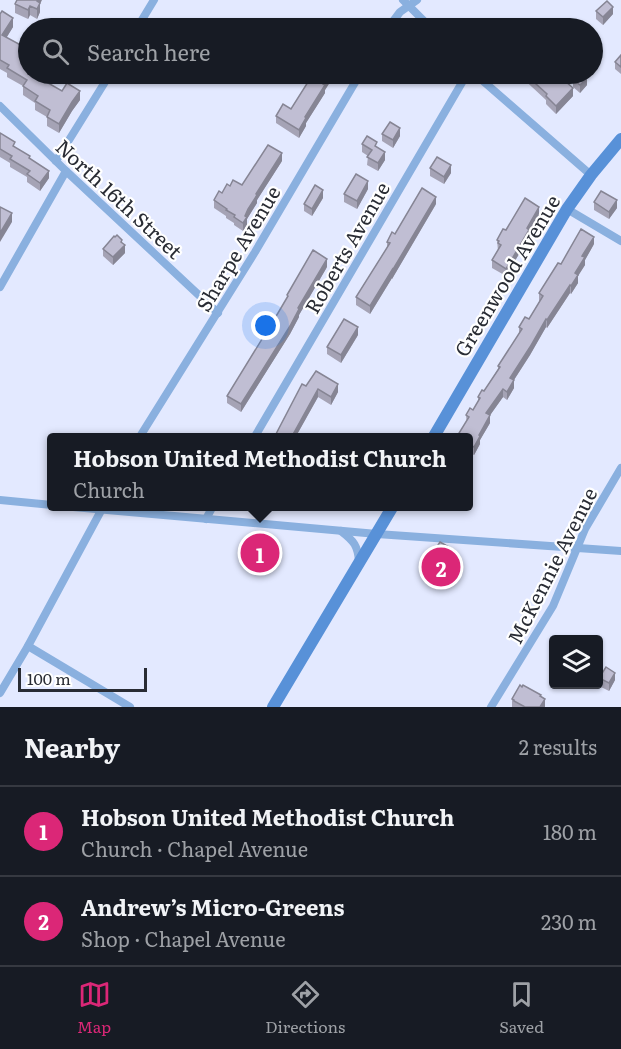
<!DOCTYPE html>
<html lang="en">
<head>
<meta charset="utf-8">
<style>
  :root { --surface:#171b24; --page:#20242c; --text:#f1f3f6; --muted:#9ea1a6; --line:#363941; --accent:#db2777 }
  body { margin:0; font-family:Literata,serif; background:var(--page); color:var(--text) }
  .controls { position:absolute; right:18px; bottom:18px; display:grid; overflow:hidden; border-radius:6px; box-shadow:0 2px 4px #0004 }
  .controls button { width:54px; height:54px; display:grid; place-items:center; padding:0; border:0; border-bottom:2px solid var(--line); background:var(--surface); color:var(--text); font:30px sans-serif }
  .scale { position:absolute; left:18px; bottom:15px; width:129px; box-sizing:border-box; padding-left:6px; border:3px solid #292c34; border-top:0; font-size:16px; line-height:21px; white-space:nowrap; color:#292c34; -webkit-text-stroke:4px #fff; paint-order:stroke }
  .you { position:absolute; left:266px; top:326px; width:21px; height:21px; margin:-15px; border:4px solid #fff; border-radius:50%; background:#1a73e8; box-shadow:0 0 0 9px #1a73e833 }
  .badge { display:grid; place-items:center; width:39px; height:39px; border-radius:50%; background:var(--accent); color:#fff; font-size:20px; font-weight:700 }
  .pin { position:absolute; translate:-50% -50%; border:3px solid #fff; box-shadow:0 2px 6px #0006 }
  .popup { position:absolute; left:47px; top:433px; width:426px; height:78px; box-sizing:border-box; display:grid; place-content:center; border-radius:6px; background:var(--surface); filter:drop-shadow(0 2px 4px #0005); font-size:20px; white-space:nowrap; color:var(--muted) }
  .popup b { font-size:22px; color:var(--text) }
  .popup::after { content:''; position:absolute; left:50%; top:100%; margin-left:-12px; border:12px solid transparent; border-top-color:var(--surface) }
  .list { margin:0; padding:0; list-style:none }
  h2 { display:flex; justify-content:space-between; align-items:center; height:78px; margin:0; padding:0 24px; font-size:26px }
  h2 small { font-size:20px; font-weight:400; color:var(--muted) }
  .list li { display:grid; grid-template-columns:39px 1fr auto; gap:18px; align-items:center; box-sizing:border-box; height:90px; padding:0 24px; border-top:2px solid var(--line) }
  .list b { display:block; font-size:22px; white-space:nowrap }
  .list p { margin:0; font-size:20px; white-space:nowrap; color:var(--muted) }
  .list em { font-size:20px; font-style:normal; color:var(--muted) }
  .icon { flex:none; width:33px; height:33px; fill:none; stroke:currentColor; stroke-width:2; stroke-linecap:round; stroke-linejoin:round }
  .map { position:relative; flex:none; width:621px; height:707px; overflow:hidden }
  .search { position:absolute; background:var(--surface); box-shadow:0 2px 4px #0004; left:18px; right:18px; top:18px; height:66px; display:flex; align-items:center; gap:15px; box-sizing:border-box; padding:0 21px; border-radius:33px; color:var(--muted); font-size:22px }
  .sheet { height:258px; background:var(--surface) }
  nav { display:flex; justify-content:space-around; align-items:center; box-sizing:border-box; height:84px; border-top:2px solid var(--line); background:var(--surface); font-size:16px; color:var(--muted) }
  nav a { display:grid; justify-items:center; gap:3px }
  nav .on { color:var(--accent) }
  .map>svg:first-child { display:block }
  .lines { fill:none; stroke-linecap:round; stroke-linejoin:round }
  .street { stroke:#8ab0df; stroke-width:8 }
  .secondary { stroke:#5891d8; stroke-width:12 }
  .wall { fill:#a5a3b5 }
  .shaded-wall { fill:#868594 }
  .building { fill:#c0bed3; stroke:#868594; stroke-width:1.5 }
  .labels { text-anchor:middle; dominant-baseline:central; stroke-width:4.5; stroke-linejoin:round; paint-order:stroke }
  .street-label { font-size:20px; fill:#292c34; stroke:#fff }
</style>
</head>
<body>
<div class="map">
<svg width="621" height="707" viewBox="0 0 621 707">
  <rect width="100%" height="100%" fill="#e3e9ff"/>
  <g class="lines">
    <g class="street">
      <polyline points="403,0 431,28"/>
      <polyline points="137,28 154,0"/>
      <polyline points="388,28 400,12 417,0"/>
      <polyline points="475,74 591,175"/>
      <polyline points="0,106 66,171 218,313"/>
      <polyline points="56,161 110,74"/>
      <polyline points="567,209 621,241"/>
      <polyline points="0,287 66,171"/>
      <polyline points="139,438 255,252 360,74"/>
      <polyline points="254,438 467,74"/>
      <polyline points="0,500 52,505"/>
      <polyline points="62,506 377,534 621,551"/>
      <polyline points="206,519 213,506"/>
      <path d="M341 531C354 541 358 546 359 562"/>
      <polyline points="28,646 130,707"/>
      <polyline points="0,693 28,646 103,507"/>
      <polyline points="491,707 553,606 585,529 621,468"/>
    </g>
    <g class="secondary">
      <polyline points="433,438 567,209 591,175 621,139"/>
      <polyline points="273,707 393,506"/>
    </g>
  </g>
  <g class="wall">
    <polygon points="15,4 40,4 40,12 37,19 30,15 28,19 15,13"/>
    <polygon points="596,11 613,14 603,25 596,19"/>
    <polygon points="0,14 13,27 6,38 28,74 43,80 62,91 80,100 72,111 59,133 47,126 47,117 35,110 35,103 23,95 23,86 7,77 7,73 0,69"/>
    <polygon points="621,55 621,74 615,69 615,62"/>
    <polygon points="313,74 335,74 325,90 325,93 306,123 306,126 299,138 276,123 276,116 291,109"/>
    <polygon points="518,74 563,74 561,77 573,96 556,114 546,104 546,100"/>
    <polygon points="573,79 587,85 580,93 573,87"/>
    <polygon points="0,133 15,148 30,158 49,178 40,191 27,182 27,177 10,167 10,163 0,157"/>
    <polygon points="382,134 400,136 393,148 382,141"/>
    <polygon points="362,144 377,147 385,160 378,171 367,165 368,156 362,152"/>
    <polygon points="282,161 257,200 257,203 247,219 247,225 243,231 234,225 234,223 226,218 226,216 214,208 214,200 230,186 242,185"/>
    <polygon points="430,168 451,173 444,184 430,176"/>
    <polygon points="368,189 357,209 344,202 344,194"/>
    <polygon points="323,198 312,216 304,211 304,204"/>
    <polygon points="594,202 617,208 609,219 594,210"/>
    <polygon points="436,204 392,279 392,278 370,314 356,305 356,297 387,248 387,242 395,234"/>
    <polygon points="539,215 529,232 529,237 506,276 492,268 492,260 498,251 497,240 506,230"/>
    <polygon points="122,243 125,253 113,265 103,256 103,249"/>
    <polygon points="594,244 585,260 585,265 578,275 578,283 571,294 570,293 547,328 546,327 530,355 514,380 514,388 507,400 503,397 490,415 490,423 480,440 480,444 474,455 468,452 468,438 466,415 473,410 478,402 478,397 484,391 498,369 498,366 519,334 519,327 529,319 539,302 539,293 561,264"/>
    <polygon points="327,267 299,315 299,317 290,334 241,412 227,403 227,396 278,313 287,298 287,295"/>
    <polygon points="358,335 341,363 327,354 327,347"/>
    <polygon points="306,386 338,392 331,405 318,397 295,438 276,438 276,434"/>
    <polygon points="454,561 441,581 427,574 427,562"/>
    <polygon points="599,678 615,680 609,691 599,686"/>
    <polygon points="541,697 545,707 512,707 512,699"/>
  </g>
  <g class="shaded-wall">
    <polygon points="37,0 42,0 40,4 40,12 37,19"/>
    <polygon points="30,6 30,15 28,19 28,10"/>
    <polygon points="613,7 613,14 603,25 603,17"/>
    <polygon points="13,18 13,27 2,45 2,35"/>
    <polygon points="330,74 335,74 325,90 325,93 306,123 306,126 299,138 299,130 305,117"/>
    <polygon points="587,78 587,85 580,93 580,85"/>
    <polygon points="573,88 573,96 556,114 556,106"/>
    <polygon points="80,91 80,100 72,111 59,133 59,124 72,102"/>
    <polygon points="400,128 400,136 393,148 393,140"/>
    <polygon points="385,152 385,160 378,171 378,163"/>
    <polygon points="282,153 282,161 257,200 257,203 247,219 247,225 243,231 243,223 245,216 256,194"/>
    <polygon points="451,165 451,173 444,184 444,177"/>
    <polygon points="49,171 49,178 40,191 40,183"/>
    <polygon points="368,181 368,189 357,209 357,201"/>
    <polygon points="323,190 323,198 312,216 312,209"/>
    <polygon points="436,197 436,204 392,279 392,271"/>
    <polygon points="617,200 617,208 609,219 609,212"/>
    <polygon points="539,207 539,215 529,232 529,237 506,276 506,269 527,228"/>
    <polygon points="12,213 12,222 0,242 0,233"/>
    <polygon points="594,237 594,244 585,260 585,265 575,281 575,273 582,256"/>
    <polygon points="122,240 122,247 125,245 125,253 113,265 113,257"/>
    <polygon points="327,259 327,267 299,315 299,317 290,334 241,412 241,404"/>
    <polygon points="392,270 392,278 370,314 370,306"/>
    <polygon points="578,275 578,283 571,294 571,286"/>
    <polygon points="570,285 570,293 547,328 547,320"/>
    <polygon points="546,319 546,327 530,355 510,386 510,378"/>
    <polygon points="358,327 358,335 341,363 341,355"/>
    <polygon points="514,380 514,388 507,400 507,392"/>
    <polygon points="338,384 338,392 331,405 331,397"/>
    <polygon points="318,389 318,397 295,438 291,438"/>
    <polygon points="503,389 503,397 486,421 486,413"/>
    <polygon points="490,415 490,423 480,440 480,444 474,455 474,447 479,435"/>
    <polygon points="454,550 454,561 441,581 441,569"/>
    <polygon points="615,673 615,680 609,691 609,683"/>
    <polygon points="541,695 541,705 545,699 545,707 540,707"/>
  </g>
  <g class="building">
    <polygon points="17,0 37,0 37,1 40,3 37,9 30,6 28,10 15,4"/>
    <polygon points="607,1 613,7 603,17 596,11"/>
    <polygon points="2,11 13,18 2,35 28,49 28,61 25,66 28,68 28,74 38,74 43,76 41,79 62,91 67,83 80,91 72,102 59,124 47,117 50,110 35,101 38,96 23,86 27,80 7,68 9,65 0,60 0,14"/>
    <polygon points="621,55 621,67 615,62"/>
    <polygon points="313,74 330,74 323,84 325,85 305,117 306,118 299,130 276,116 283,104 291,109"/>
    <polygon points="525,74 557,74 573,88 556,106 546,96 547,94"/>
    <polygon points="579,74 582,74 587,78 580,85 573,79"/>
    <polygon points="390,122 400,128 393,140 382,134"/>
    <polygon points="0,133 15,142 13,146 30,156 29,158 49,171 40,183 27,174 30,171 10,159 12,156 0,149"/>
    <polygon points="367,136 377,142 375,146 385,152 378,163 367,157 372,150 362,144"/>
    <polygon points="268,145 282,153 256,194 257,195 248,209 245,216 247,217 243,223 234,217 235,215 226,210 227,209 214,200 219,191 222,193 227,184 230,186 233,180 242,185"/>
    <polygon points="437,157 451,165 444,177 430,168"/>
    <polygon points="356,174 368,181 357,201 344,194"/>
    <polygon points="315,185 323,190 312,209 304,204"/>
    <polygon points="422,188 436,197 392,271 392,270 370,306 356,297 390,243 387,242 392,232 395,234"/>
    <polygon points="601,191 617,200 609,212 594,202"/>
    <polygon points="525,198 539,207 527,228 529,230 506,269 492,260 501,245 498,243 499,241 497,240 503,229 506,230"/>
    <polygon points="0,207 12,213 0,233"/>
    <polygon points="581,229 594,237 582,256 585,257 575,273 578,275 571,286 570,285 547,320 546,319 530,347 510,378 514,380 507,392 503,389 486,413 490,415 479,435 480,436 474,447 468,444 468,438 456,438 469,417 466,415 470,408 473,410 480,398 478,397 482,390 484,391 500,367 498,366 522,329 519,327 525,317 529,319 543,296 539,293 558,263 561,264"/>
    <polygon points="117,235 122,240 121,242 125,245 113,257 103,249 114,236 115,237"/>
    <polygon points="313,250 327,259 298,308 299,309 290,326 241,404 227,396 278,313 288,296 287,295"/>
    <polygon points="344,319 358,327 341,355 327,347"/>
    <polygon points="316,371 338,384 331,397 318,389 291,438 282,438 276,434 302,384 306,386"/>
    <polygon points="440,542 454,550 441,569 427,562"/>
    <polygon points="606,667 615,673 609,683 599,678"/>
    <polygon points="520,685 522,687 523,685 541,695 540,696 545,699 540,707 525,707 514,701 514,700 512,699"/>
  </g>
  <g class="labels">
    <g class="street-label">
      <text transform="translate(120 198) rotate(43)">North 16th Street</text>
      <text transform="translate(346 247) rotate(-60)">Roberts Avenue</text>
      <text transform="translate(237 248) rotate(-59)">Sharpe Avenue</text>
      <text transform="translate(506 275) rotate(-59)">Greenwood Avenue</text>
      <text transform="translate(551 565) rotate(-63)">McKennie Avenue</text>
    </g>
  </g>
</svg>
<div class="controls">
<button><svg class="icon" aria-label="layers" viewBox="0 0 24 24"><path d="M12 4l9 5-9 5-9-5zM3 14l9 5 9-5"/></svg></button>
</div>
<div class="scale">100 m</div>
<div class="you"></div>
<div class="pin badge" style="left:260px;top:553px">1</div>
<div class="popup"><b>Hobson United Methodist Church</b>Church</div>
<div class="pin badge" style="left:441px;top:567px">2</div>
<div class="search"><svg class="icon" aria-label="search" viewBox="0 0 24 24"><circle cx="10" cy="10" r="6"/><path d="M15 15l6 6"/></svg>Search here</div>
</div>
<section class="sheet">
<h2>Nearby<small>2 results</small></h2>
<ul class="list">
<li><span class="badge">1</span><div><b>Hobson United Methodist Church</b><p>Church · Chapel Avenue</p></div><em>180 m</em></li>
<li><span class="badge">2</span><div><b>Andrew’s Micro-Greens</b><p>Shop · Chapel Avenue</p></div><em>230 m</em></li>
</ul>
</section>
<nav>
<a class="on"><svg class="icon" aria-label="map" viewBox="0 0 24 24"><path d="M3 6l6-2 6 2 6-2v14l-6 2-6-2-6 2zM9 4v14M15 6v14"/></svg>Map</a>
<a><svg class="icon" aria-label="directions" viewBox="0 0 24 24"><path d="M12 3l9 9-9 9-9-9zM9 14v-3h6M13 9l2 2-2 2"/></svg>Directions</a>
<a><svg class="icon" aria-label="saved" viewBox="0 0 24 24"><path d="M7 4h10v16l-5-4-5 4z"/></svg>Saved</a>
</nav>
</body>
</html>
